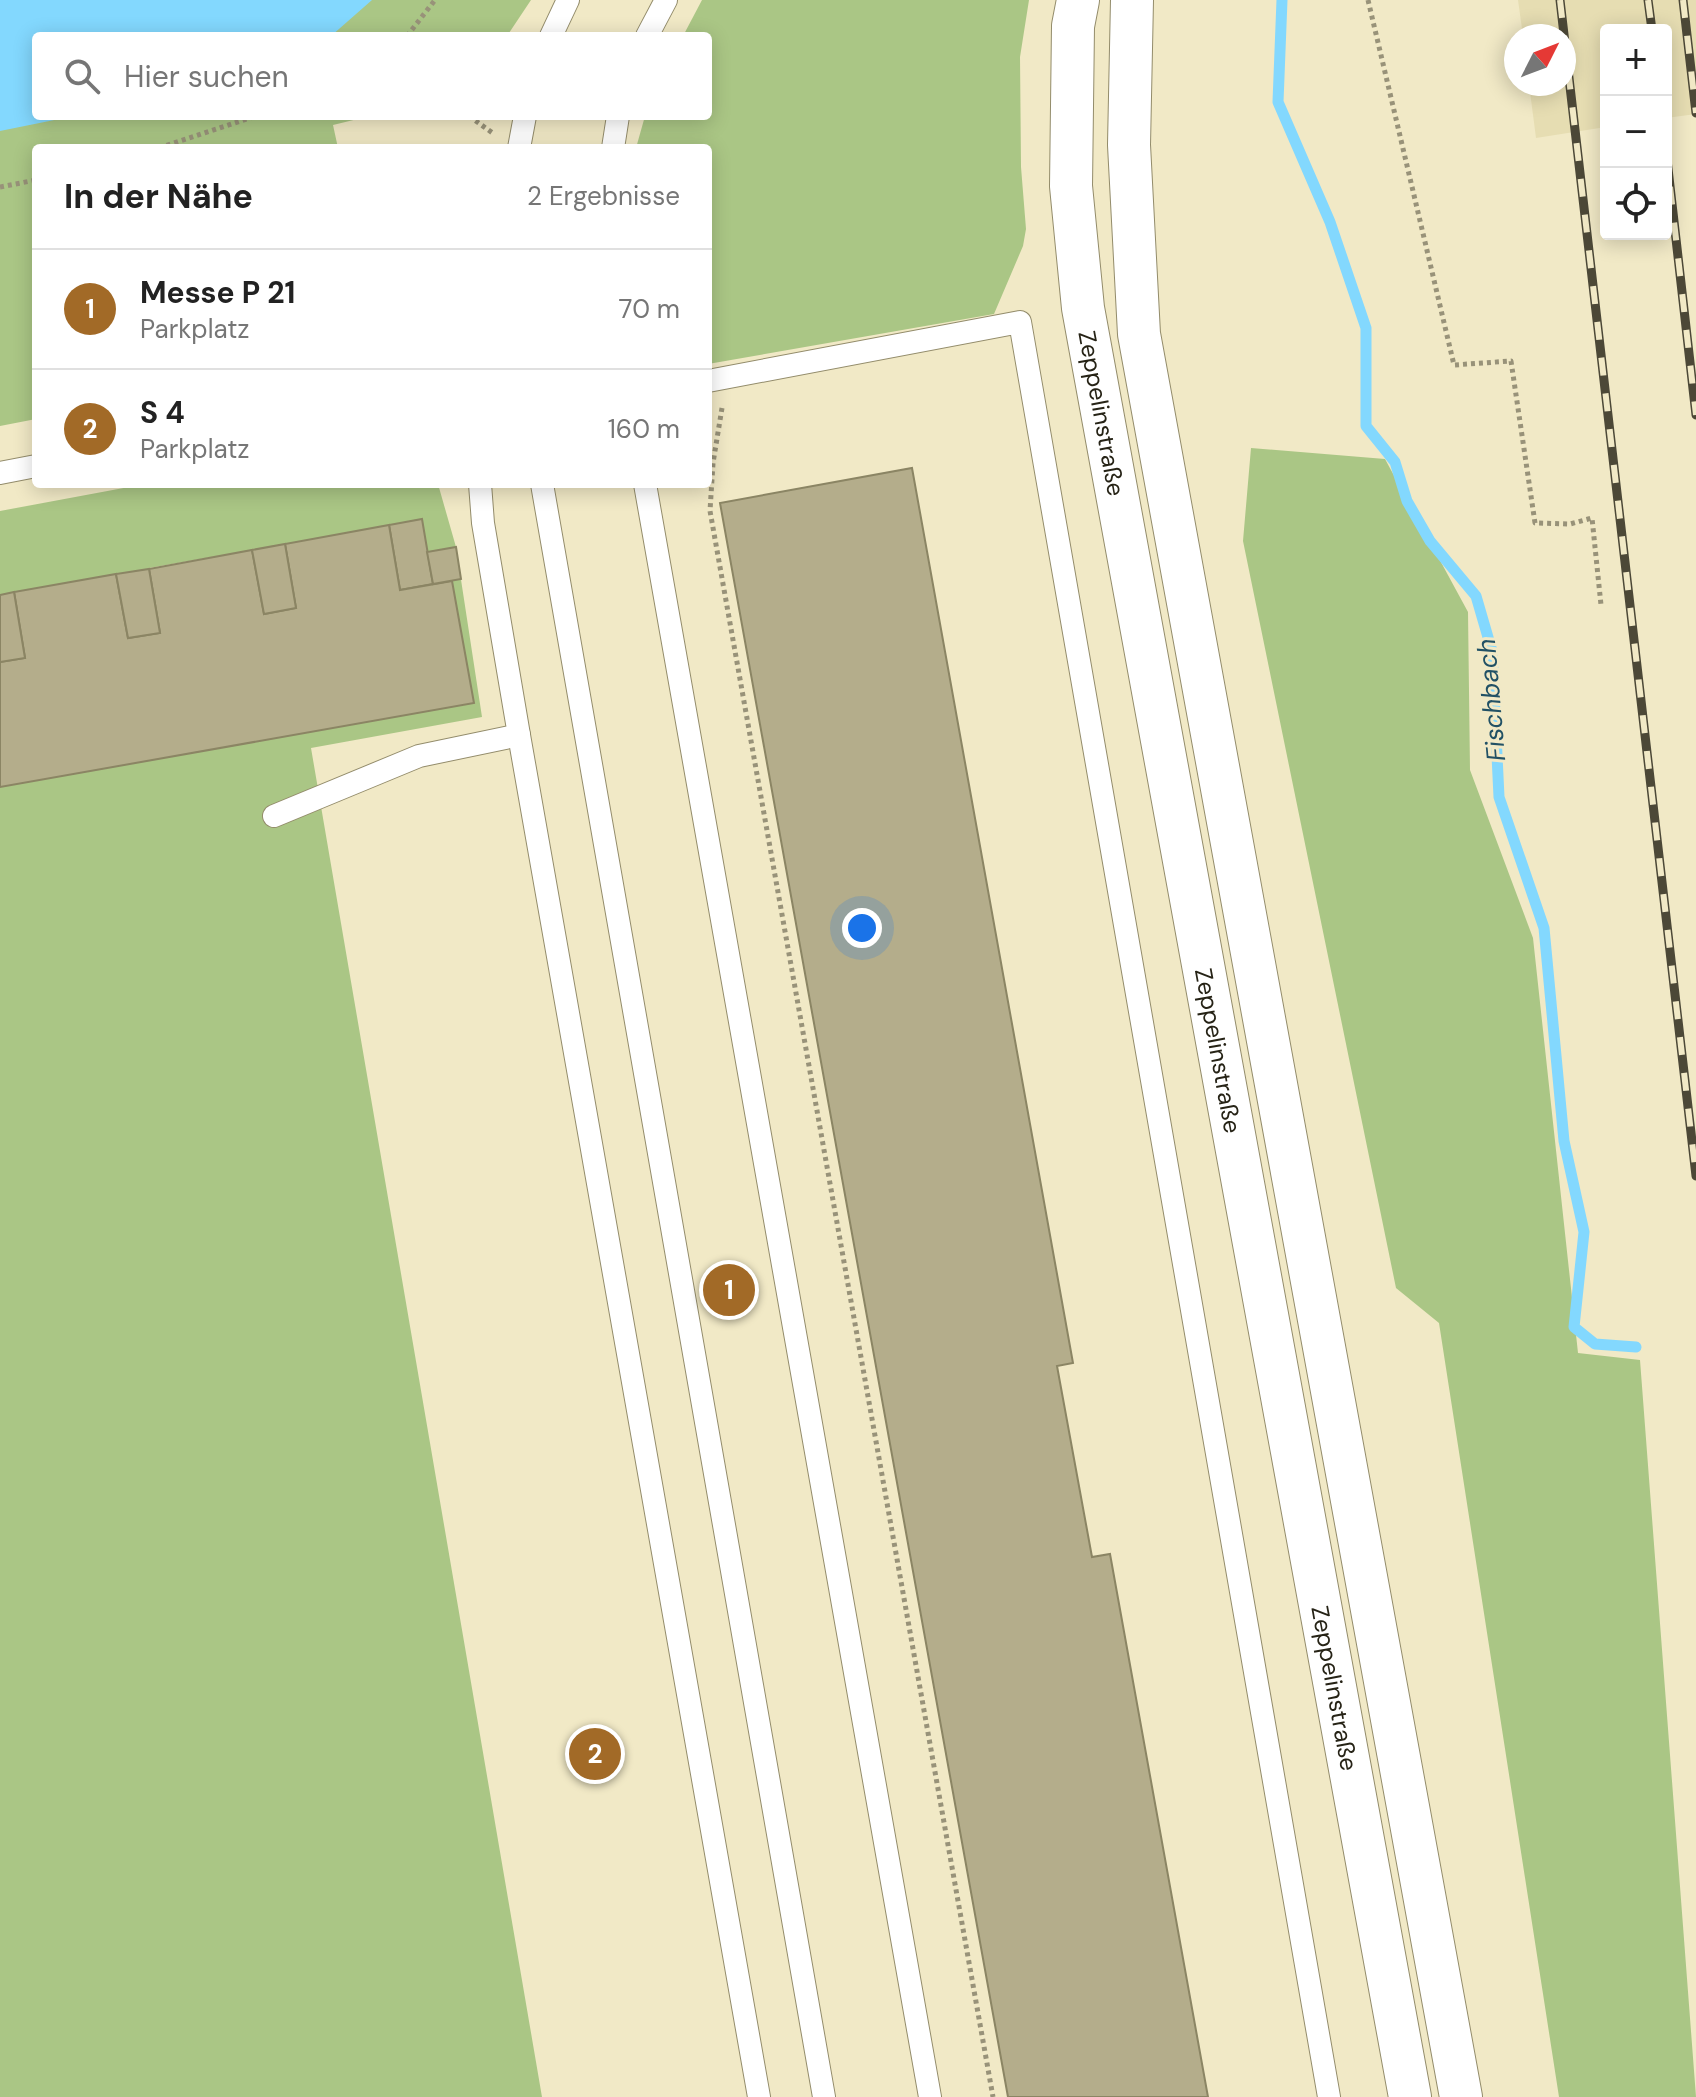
<!DOCTYPE html>
<html lang="de">
<head>
<meta charset="utf-8">
<style>
  :root { --surface:#fff; --page:#f2f2f2; --text:#222; --muted:#767676; --line:#e0e0e0; --accent:#a26a27 }
  body { margin:0; font-family:"DM Sans",sans-serif; background:var(--page); color:var(--text) }
  .controls { position:absolute; right:24px; top:24px; display:grid; overflow:hidden; border-radius:8px; box-shadow:0 4px 20px #0003 }
  .controls button { width:72px; height:72px; display:grid; place-items:center; padding:0; border:0; border-bottom:2px solid var(--line); background:var(--surface); color:var(--text); font:40px sans-serif }
  .compass { position:absolute; left:1504px; top:24px; width:72px; height:72px; border-radius:50%; background:var(--surface); box-shadow:0 4px 20px #0003; rotate:48deg }
  .you { position:absolute; left:862px; top:928px; width:28px; height:28px; margin:-20px; border:6px solid #fff; border-radius:50%; background:#1a73e8; box-shadow:0 0 0 12px #1a73e833 }
  .badge { display:grid; place-items:center; width:52px; height:52px; border-radius:50%; background:var(--accent); color:#fff; font-size:26px; font-weight:700 }
  .pin { position:absolute; translate:-50% -50%; border:4px solid #fff; box-shadow:0 2px 8px #0006 }
  .list { margin:0; padding:0; list-style:none }
  h2 { display:flex; justify-content:space-between; align-items:center; height:104px; margin:0; padding:0 32px; font-size:34px }
  h2 small { font-size:26px; font-weight:400; color:var(--muted) }
  .list li { display:grid; grid-template-columns:52px 1fr auto; gap:24px; align-items:center; box-sizing:border-box; height:120px; padding:0 32px; border-top:2px solid var(--line) }
  .list b { display:block; font-size:30px; white-space:nowrap }
  .list p { margin:0; font-size:26px; white-space:nowrap; color:var(--muted) }
  .list em { font-size:26px; font-style:normal; color:var(--muted) }
  .icon { flex:none; width:44px; height:44px; fill:none; stroke:currentColor; stroke-width:2; stroke-linecap:round; stroke-linejoin:round }
  .map { position:relative; flex:none; width:1696px; height:2097px; overflow:hidden }
  .search { position:absolute; background:var(--surface); box-shadow:0 4px 20px #0003; left:32px; top:32px; width:680px; height:88px; display:flex; align-items:center; gap:20px; box-sizing:border-box; padding:0 28px; border-radius:8px; color:var(--muted); font-size:30px }
  .panel { position:absolute; background:var(--surface); box-shadow:0 4px 20px #0003; left:32px; top:144px; width:680px; height:344px; border-radius:8px }
  .map>svg:first-child { display:block }
  .built { fill:#e6ddb2 }
  .green { fill:#aac685 }
  .water { fill:#83d8fe }
  .lines { fill:none; stroke-linecap:round; stroke-linejoin:round }
  .stream { stroke:#83d8fe; stroke-width:11 }
  .building { fill:#b4ad8b; stroke:#8b8564; stroke-width:2 }
  .lane-casing { stroke:#938c6b; stroke-width:24 }
  .street-casing { stroke:#938c6b; stroke-width:44 }
  .path { stroke:#989279; stroke-width:5; stroke-dasharray:4 4; stroke-linecap:butt }
  .lane { stroke:#fff; stroke-width:22 }
  .street { stroke:#fff; stroke-width:42 }
  .rail-casing { stroke:#4c4837; stroke-width:9 }
  .rail { stroke:#f1e9c6; stroke-width:6; stroke-dasharray:18; stroke-linecap:butt }
  .labels { text-anchor:middle; dominant-baseline:central; stroke-width:6; stroke-linejoin:round; paint-order:stroke }
  .street-label { font-size:24px; fill:#262316; stroke:#f1e9c6 }
  .water-label { font-size:26px; font-style:italic; fill:#215165; stroke:#f1e9c6 }
</style>
</head>
<body>
<div class="map">
<svg width="1696" height="2097" viewBox="0 0 1696 2097">
  <rect width="100%" height="100%" fill="#f1e9c6"/>
  <polygon class="built" points="1518,0 1696,0 1696,114 1666,118 1666,30 1606,30 1606,127 1536,138 1529,84 1564,84 1564,36 1523,36"/>
  <g class="green">
    <polygon points="0,0 531,0 507,36 36,36 36,116 370,116 333,125 338,148 36,148 36,419 0,426"/>
    <polygon points="702,0 1029,0 1020,57 1021,167 1026,229 1023,246 994,314 708,364 708,148 636,148 645,116 708,116 708,36 683,36"/>
    <polygon points="1251,448 1385,459 1468,612 1470,770 1533,938 1578,1353 1640,1360 1696,2097 1559,2097 1439,1323 1396,1288 1243,541"/>
    <polygon points="145,484 438,484 456,547 482,717 311,748 542,2097 0,2097 0,787 474,702 452,581 400,590 389,525 285,544 296,608 264,614 252,550 149,568 0,662 0,511"/>
  </g>
  <polygon class="water" points="0,0 372,0 331,36 36,36 36,116 74,116 0,131"/>
  <g class="lines">
    <polyline class="stream" points="1282,0 1278,102 1330,222 1366,328 1366,426 1395,462 1407,501 1430,541 1476,596 1492,651 1499,797 1544,928 1564,1141 1584,1232 1574,1327 1595,1344 1636,1347"/>
  </g>
  <g class="building">
    <polygon points="912,468 1073,1363 1057,1366 1092,1557 1110,1554 1208,2097 1008,2097 720,503"/>
    <polygon points="422,519 433,584 400,590 389,525"/>
    <polygon points="389,525 400,590 452,581 474,703 0,787 0,662 25,658 14,592 116,574 128,638 160,633 149,569 252,550 264,614 296,608 285,544"/>
    <polygon points="285,544 296,608 264,614 252,550"/>
    <polygon points="456,547 461,579 433,584 427,552"/>
    <polygon points="149,569 160,633 128,638 116,574"/>
    <polygon points="14,592 25,658 0,662 0,595"/>
  </g>
  <g class="lines">
    <g class="lane-casing">
      <g id="lane">
        <polyline points="551,36 568,0"/>
        <polyline points="647,36 666,0"/>
        <polyline points="519,148 525,116"/>
        <polyline points="613,148 618,116"/>
        <polyline points="708,381 1020,322 1329,2097"/>
        <polyline points="0,473 36,466"/>
        <polyline points="480,484 483,523 519,735 759,2097"/>
        <polyline points="542,484 824,2097"/>
        <polyline points="645,484 930,2097"/>
        <polyline points="274,816 419,756 519,735"/>
      </g>
    </g>
    <g class="street-casing">
      <g id="street">
        <path id="s1" d="M1078 0 1073 26 1071 186 1083 308 1410 2097"/>
        <polyline points="1132,0 1129,145 1139,334 1461,2097"/>
      </g>
    </g>
    <g class="path">
      <polyline points="1368,0 1454,365 1511,361 1535,523 1570,524 1592,518 1601,605"/>
      <polyline points="407,36 435,0"/>
      <polyline points="469,116 494,134"/>
      <polyline points="159,148 256,116"/>
      <polyline points="0,187 36,180"/>
      <polyline points="722,408 713,463 710,511 993,2097"/>
    </g>
    <use href="#lane" class="lane"/>
    <use href="#street" class="street"/>
    <g class="rail-casing">
      <g id="rail">
        <polyline points="1560,0 1696,1176"/>
        <polyline points="1648,0 1652,30"/>
        <polyline points="1683,0 1696,113"/>
        <polyline points="1666,151 1696,415"/>
      </g>
    </g>
    <use href="#rail" class="rail"/>
  </g>
  <g class="labels">
    <g class="street-label">
      <text stroke="none"><textPath href="#s1" startOffset="416">Zeppelinstraße</textPath></text>
      <text stroke="none"><textPath href="#s1" startOffset="1064">Zeppelinstraße</textPath></text>
      <text stroke="none"><textPath href="#s1" startOffset="1712">Zeppelinstraße</textPath></text>
    </g>
    <g class="water-label">
      <text transform="translate(1491 700) rotate(-95)">Fischbach</text>
    </g>
  </g>
</svg>
<div class="controls">
<button>+</button>
<button>−</button>
<button><svg class="icon" aria-label="locate" viewBox="0 0 24 24"><circle cx="12" cy="12" r="6"/><path d="M12 2v4M12 18v4M2 12h4M18 12h4"/></svg></button>
</div>
<svg class="compass" viewBox="-18 -18 36 36"><path d="M0-13l5 13h-10z" fill="#e53935"/><path d="M0 13l5-13h-10z" fill="#767676"/></svg>
<div class="you"></div>
<div class="pin badge" style="left:729px;top:1290px">1</div>
<div class="pin badge" style="left:595px;top:1754px">2</div>
<div class="search"><svg class="icon" aria-label="search" viewBox="0 0 24 24"><circle cx="10" cy="10" r="6"/><path d="M15 15l6 6"/></svg>Hier suchen</div>
<section class="panel">
<h2>In der Nähe<small>2 Ergebnisse</small></h2>
<ul class="list">
<li><span class="badge">1</span><div><b>Messe P 21</b><p>Parkplatz</p></div><em>70 m</em></li>
<li><span class="badge">2</span><div><b>S 4</b><p>Parkplatz</p></div><em>160 m</em></li>
</ul>
</section>
</div>
</body>
</html>
